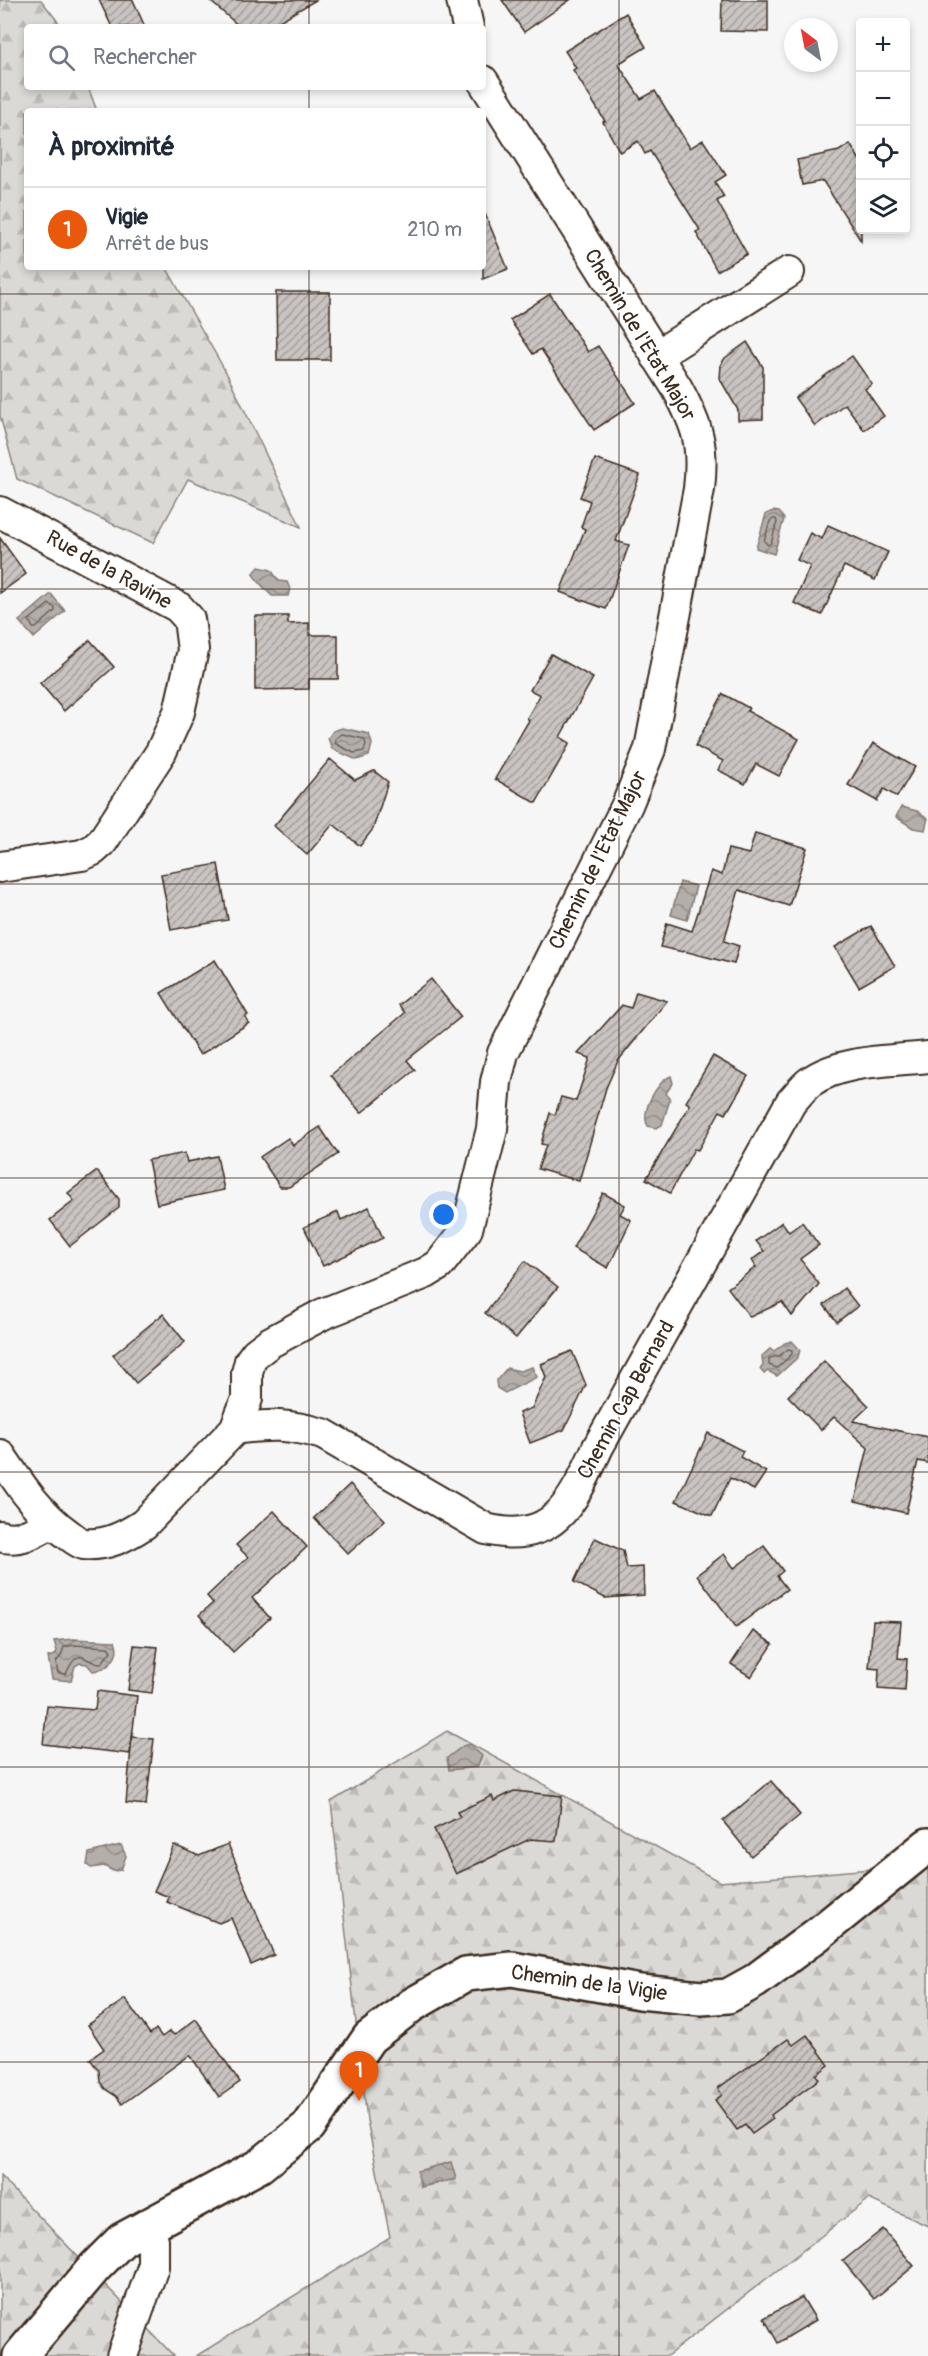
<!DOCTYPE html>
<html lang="fr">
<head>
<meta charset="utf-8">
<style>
  :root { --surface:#fff; --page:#f2f2f3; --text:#1f2937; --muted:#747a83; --line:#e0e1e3; --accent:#ea580c }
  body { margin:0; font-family:Pangolin,sans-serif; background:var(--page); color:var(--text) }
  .controls { position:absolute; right:18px; top:18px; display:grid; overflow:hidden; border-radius:6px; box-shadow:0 3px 9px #0003 }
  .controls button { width:54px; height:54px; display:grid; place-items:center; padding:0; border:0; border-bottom:2px solid var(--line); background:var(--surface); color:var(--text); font:30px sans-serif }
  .compass { position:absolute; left:784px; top:18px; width:54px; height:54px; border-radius:50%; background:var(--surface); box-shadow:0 3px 9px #0003; rotate:328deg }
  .you { position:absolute; left:444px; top:1215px; width:21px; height:21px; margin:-15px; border:4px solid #fff; border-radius:50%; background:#1a73e8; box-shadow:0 0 0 9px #1a73e833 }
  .badge { display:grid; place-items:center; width:39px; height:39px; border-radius:50%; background:var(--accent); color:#fff; font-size:20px; font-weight:700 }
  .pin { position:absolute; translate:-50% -50px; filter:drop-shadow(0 2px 3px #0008) }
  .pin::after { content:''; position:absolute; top:32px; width:21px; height:18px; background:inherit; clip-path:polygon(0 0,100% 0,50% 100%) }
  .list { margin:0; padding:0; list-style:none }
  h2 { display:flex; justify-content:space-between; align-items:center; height:78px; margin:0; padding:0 24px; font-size:26px }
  h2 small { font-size:20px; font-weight:400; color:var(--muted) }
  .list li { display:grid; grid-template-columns:39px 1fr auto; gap:18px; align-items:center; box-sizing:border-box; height:84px; padding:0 24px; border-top:2px solid var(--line) }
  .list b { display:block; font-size:22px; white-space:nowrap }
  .list p { margin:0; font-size:20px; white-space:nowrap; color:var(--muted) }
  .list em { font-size:20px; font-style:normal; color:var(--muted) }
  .icon { flex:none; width:33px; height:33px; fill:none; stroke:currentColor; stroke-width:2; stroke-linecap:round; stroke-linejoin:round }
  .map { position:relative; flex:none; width:928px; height:2356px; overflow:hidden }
  .search { position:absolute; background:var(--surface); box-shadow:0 3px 9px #0003; left:24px; top:24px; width:462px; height:66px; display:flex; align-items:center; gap:15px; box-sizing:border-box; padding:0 21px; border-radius:6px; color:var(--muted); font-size:22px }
  .panel { position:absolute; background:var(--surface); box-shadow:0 3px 9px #0003; left:24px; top:108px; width:462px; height:162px; border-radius:6px }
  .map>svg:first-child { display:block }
  .forest { fill:url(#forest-firs); stroke:#8b827a; stroke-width:1.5 }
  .water { fill:url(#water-waves); stroke:#847972; stroke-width:1.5 }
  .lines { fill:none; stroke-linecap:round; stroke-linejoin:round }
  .shore { stroke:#6b5f56; stroke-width:1.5 }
  .building { fill:url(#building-hatch); stroke:#3b2a1e; stroke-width:1.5 }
  .street-casing { stroke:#3b2a1e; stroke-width:34 }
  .secondary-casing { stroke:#3b2a1e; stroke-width:38 }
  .street { stroke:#fff; stroke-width:30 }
  .secondary { stroke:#fff; stroke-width:33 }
  .grid { fill:none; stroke:#3b2a1e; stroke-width:1.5; stroke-opacity:0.55 }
  .labels { text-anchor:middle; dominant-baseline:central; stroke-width:4.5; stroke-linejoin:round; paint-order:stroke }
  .street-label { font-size:21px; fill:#3b2a1e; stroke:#fff }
</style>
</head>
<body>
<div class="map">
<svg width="928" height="2356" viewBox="0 0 928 2356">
  <defs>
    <pattern id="forest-firs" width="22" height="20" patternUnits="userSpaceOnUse" patternTransform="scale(1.5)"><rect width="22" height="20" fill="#dbd9d6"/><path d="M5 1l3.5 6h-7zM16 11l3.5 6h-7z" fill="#bdbab7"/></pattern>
    <pattern id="water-waves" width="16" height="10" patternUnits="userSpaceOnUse" patternTransform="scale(1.5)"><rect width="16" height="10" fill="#b4aeaa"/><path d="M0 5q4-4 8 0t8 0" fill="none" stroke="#948e8a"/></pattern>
    <pattern id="building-hatch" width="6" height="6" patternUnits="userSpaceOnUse" patternTransform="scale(1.5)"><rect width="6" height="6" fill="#c9c3c1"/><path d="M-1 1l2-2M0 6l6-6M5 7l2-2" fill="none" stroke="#a49f9c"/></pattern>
  </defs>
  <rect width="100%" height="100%" fill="#f7f6f6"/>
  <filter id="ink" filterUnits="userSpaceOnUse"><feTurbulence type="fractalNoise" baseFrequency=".0167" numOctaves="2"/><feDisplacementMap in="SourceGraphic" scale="12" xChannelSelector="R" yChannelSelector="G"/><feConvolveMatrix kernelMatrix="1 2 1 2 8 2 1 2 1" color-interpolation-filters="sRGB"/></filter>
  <g filter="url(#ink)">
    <g class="forest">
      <polygon points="0,0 41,0 62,27 27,27 27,87 88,87 97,111 27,111 27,267 166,267 227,374 301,527 188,479 153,543 17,479 0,416"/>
      <polygon points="447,1731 720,1882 928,1864 928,2226 869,2199 667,2356 196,2356 390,2237 367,2120 331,1802"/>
      <polygon points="0,2176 174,2356 0,2356"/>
    </g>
    <g class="water">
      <polygon points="773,511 779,512 784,519 774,554 756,548 766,514"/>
      <path d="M259 567 271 570 279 581 287 582 290 589 288 596H272C269 593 253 576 253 574Z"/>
      <polygon points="51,594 65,611 34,638 19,621"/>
      <polygon points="342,728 369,734 372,744 369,756 357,760 332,749 328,738 333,731"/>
      <polygon points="901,807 917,811 928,818 925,830 913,828 896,817"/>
      <polygon points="680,882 696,886 687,920 671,915"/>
      <path d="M671 1076 673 1083 666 1093 670 1099 662 1125 656 1128 648 1126C640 1112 657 1081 671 1076Z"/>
      <polygon points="792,1341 800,1350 798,1357 777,1376 768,1371 764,1374 760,1369 763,1366 762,1356 770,1349 774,1351 785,1343"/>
      <polygon points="532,1367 537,1377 505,1393 497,1388 496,1381 507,1368 520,1371"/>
      <path d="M73 1639 115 1641C122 1656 108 1670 93 1671L87 1664 80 1663 75 1666 71 1681 52 1679 48 1657 55 1655 57 1651 54 1641Z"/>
      <polygon points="469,1744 482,1756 477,1767 449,1770 447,1758 463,1746"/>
      <polygon points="121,1845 126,1856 121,1870 113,1871 104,1866 91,1868 87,1865 89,1853"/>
      <polygon points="451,2162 456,2179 421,2187 417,2171"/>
    </g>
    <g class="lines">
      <g class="shore">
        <polygon points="773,519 776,519 777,522 771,543 768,545 764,541 770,521"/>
        <polygon points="49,604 55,608 55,611 36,628 33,628 29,620"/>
        <polygon points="342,734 364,739 366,744 364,751 354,753 336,744 335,739"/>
        <polygon points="788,1349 792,1350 792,1354 777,1368 769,1365 769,1358 779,1356"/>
        <path d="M74 1645 108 1647 111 1651 101 1664C85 1664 80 1642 66 1674L58 1673 56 1662 61 1656 64 1647Z"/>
      </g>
    </g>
    <g class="building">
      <polygon points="99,0 133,0 145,27 112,27"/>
      <polygon points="209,0 316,0 269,27 240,27"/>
      <polygon points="502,0 570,0 524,32"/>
      <polygon points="722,0 768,0 768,32 721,31"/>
      <polygon points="626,13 646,47 618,64 641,99 655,91 690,148 703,140 726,175 715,182 724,197 717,201 747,254 717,271 696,232 700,230 650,151 645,154 638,141 620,152 603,122 605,121 573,70 576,68 565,51"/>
      <polygon points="850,144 861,162 861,241 823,181 802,185 797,160 839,151"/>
      <polygon points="483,209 508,269 483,279"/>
      <polygon points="276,292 330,292 330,360 277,360"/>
      <polygon points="550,294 588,352 598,346 635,403 594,430 541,349 533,354 510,320"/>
      <polygon points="747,342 763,367 763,419 738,420 738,410 720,379 721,364 725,358"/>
      <polygon points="852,356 872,384 865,389 884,416 864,430 845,404 815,426 795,398"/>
      <polygon points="595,459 640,475 616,541 629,545 606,609 560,592 585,529 581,527 590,501 580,497"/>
      <polygon points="828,525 888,552 875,580 844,566 822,615 794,603 810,566 797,560 810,533 822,539"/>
      <polygon points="0,538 26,574 0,593"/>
      <polygon points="255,616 288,616 288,624 309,623 309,635 338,635 338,679 309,679 309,689 255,690"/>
      <polygon points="90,640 114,667 64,711 40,683"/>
      <polygon points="551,654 593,678 560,737 570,743 536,803 495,779 529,720 527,718 540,695 530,690"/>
      <polygon points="723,694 749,708 747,711 799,739 779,776 756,764 745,784 718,770 723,761 695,746"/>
      <polygon points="873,743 915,767 897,797 884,789 877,801 848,785"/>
      <polygon points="330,759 355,780 374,771 388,782 373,829 360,846 333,824 307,855 274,826"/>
      <polygon points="755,833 807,848 789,906 739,890 724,941 739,946 734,964 684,951 683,952 660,947 667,923 692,931 711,871 722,875 728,849 749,854"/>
      <polygon points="218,864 228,920 171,930 161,874"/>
      <polygon points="871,926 895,966 859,987 835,947"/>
      <polygon points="215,960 248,1015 245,1017 249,1023 200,1055 161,993"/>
      <polygon points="431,979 461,1017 407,1060 415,1070 361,1113 331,1075 405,1013 399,1005"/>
      <polygon points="636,992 667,1001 618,1061 606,1088 579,1181 538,1169 546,1145 541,1144 550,1113 555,1115 561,1097 576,1101 590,1058 578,1054 622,1005 631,1008"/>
      <polygon points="713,1056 748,1076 726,1114 720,1111 698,1150 694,1149 670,1193 646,1179 690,1105 686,1102"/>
      <polygon points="320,1127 338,1154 289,1187 280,1187 260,1157 288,1138 293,1145"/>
      <polygon points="185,1153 187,1162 217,1156 224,1190 157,1204 148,1160"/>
      <polygon points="97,1171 119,1199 119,1208 70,1246 50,1220 74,1201 68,1193"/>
      <polygon points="603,1193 625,1205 620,1214 631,1220 608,1268 573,1248"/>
      <polygon points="369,1207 383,1238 323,1266 304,1227 338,1212 341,1220"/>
      <polygon points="782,1222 789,1232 802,1222 819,1245 800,1259 819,1284 792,1316 782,1302 750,1317 728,1288 756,1267 752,1260 764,1251 756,1241"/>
      <polygon points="525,1261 558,1287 516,1338 485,1313"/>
      <polygon points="844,1288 858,1306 837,1322 824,1305"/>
      <polygon points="163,1314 185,1342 136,1383 113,1355"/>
      <polygon points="572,1351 586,1385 564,1430 530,1443 519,1413 532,1408 546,1377 541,1364"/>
      <polygon points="824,1361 869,1406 853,1421 928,1437 928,1463 918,1461 906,1513 855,1501 868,1448 834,1417 821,1430 788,1396"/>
      <polygon points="708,1433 743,1451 740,1457 766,1472 754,1490 730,1478 712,1516 676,1501"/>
      <polygon points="350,1484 385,1520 348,1554 314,1518"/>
      <polygon points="274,1511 307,1547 252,1598 270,1618 233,1652 199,1615 213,1603 207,1596 248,1557 236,1545"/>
      <polygon points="595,1538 623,1551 627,1568 643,1567 644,1595 605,1598 574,1582"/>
      <polygon points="764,1546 783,1571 777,1576 787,1589 736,1627 697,1575 724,1554 734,1568"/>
      <polygon points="873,1621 901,1622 898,1658 907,1659 905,1691 878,1689 879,1669 869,1668"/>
      <polygon points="753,1631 773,1644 751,1677 731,1664"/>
      <polygon points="134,1645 158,1647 152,1693 128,1690"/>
      <polygon points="97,1691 137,1696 130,1754 43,1744 47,1706 95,1710"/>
      <polygon points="132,1737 154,1739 146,1805 126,1803"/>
      <polygon points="771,1781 800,1815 751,1856 723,1821"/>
      <polygon points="514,1791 562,1796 556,1841 530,1839 456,1874 434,1829 460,1817 457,1812 492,1796 494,1801"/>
      <polygon points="228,1844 274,1955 251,1965 231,1918 219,1923 167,1902 169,1897 154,1891 174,1845 199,1856"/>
      <polygon points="125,1999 150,2034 156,2029 162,2037 170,2031 174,2035 196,2019 240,2082 219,2097 190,2055 122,2104 116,2096 105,2089 100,2082 99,2071 90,2059 104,2049 88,2025"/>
      <polygon points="807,2035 829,2065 816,2075 819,2079 771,2115 773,2119 752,2134 745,2125 737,2130 715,2100 722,2095 718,2088 788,2039 793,2045"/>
      <polygon points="883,2229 914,2266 874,2299 843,2261"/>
      <polygon points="802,2297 816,2320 778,2343 764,2318"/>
    </g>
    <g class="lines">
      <g class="street-casing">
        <g id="street">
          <polyline points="462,0 468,27"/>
          <polyline points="656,356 789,272"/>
          <polyline points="0,512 178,607 189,619 193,650 179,712 161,752 102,842 93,850 82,855 0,867"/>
          <path d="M235 1429C271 1424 288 1424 323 1434L486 1529C555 1546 573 1501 598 1447L791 1102C797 1096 803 1087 810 1082 840 1060 892 1061 928 1057"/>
          <path d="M0 1455C20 1485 39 1514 69 1535 73 1538 79 1543 84 1544 107 1546 126 1536 144 1524L235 1429 247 1399V1373L250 1361 256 1353 269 1343 323 1314 426 1273 439 1265 467 1229 492 1129 496 1082 503 1053 627 805 650 749 699 489C704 445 698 427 677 388L483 81"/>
          <path d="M0 1536C18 1542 36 1532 51 1523"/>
          <polyline points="122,2356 153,2267 153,2240 148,2224"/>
        </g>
      </g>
      <g class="secondary-casing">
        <polyline id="secondary" points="20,2356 95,2267 122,2240 259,2166 309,2126 369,2038 412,2005 466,1974 512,1969 640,1992 701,1998 728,1996 755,1981 818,1934 928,1845"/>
      </g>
      <use href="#street" class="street"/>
      <use href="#secondary" class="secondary"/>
    </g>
  </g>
  <path class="grid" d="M309 0V27M619 0V2356M309 87V111M309 267V2356M0 294H928M0 589H928M0 884H928M0 1178H928M0 1472H928M0 1767H928M0 2062H928"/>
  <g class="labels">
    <g class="street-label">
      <text transform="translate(640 335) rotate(59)">Chemin de l'Etat Major</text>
      <text transform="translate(109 570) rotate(29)">Rue de la Ravine</text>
      <text transform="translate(598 860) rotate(-64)">Chemin de l'Etat Major</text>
      <text transform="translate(626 1400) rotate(-61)">Chemin Cap Bernard</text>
      <text transform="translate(589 1983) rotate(8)">Chemin de la Vigie</text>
    </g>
  </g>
</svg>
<div class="controls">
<button>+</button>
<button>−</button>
<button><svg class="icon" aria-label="locate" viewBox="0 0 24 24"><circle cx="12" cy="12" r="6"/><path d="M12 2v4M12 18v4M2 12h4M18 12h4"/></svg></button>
<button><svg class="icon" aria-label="layers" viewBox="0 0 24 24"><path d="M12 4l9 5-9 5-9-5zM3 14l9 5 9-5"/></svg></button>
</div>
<svg class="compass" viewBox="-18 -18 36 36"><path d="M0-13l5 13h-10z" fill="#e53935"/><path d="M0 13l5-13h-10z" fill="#747a83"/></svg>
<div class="you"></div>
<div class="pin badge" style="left:359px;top:2101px">1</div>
<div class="search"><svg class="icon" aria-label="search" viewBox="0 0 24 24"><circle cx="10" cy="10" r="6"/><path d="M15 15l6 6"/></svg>Rechercher</div>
<section class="panel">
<h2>À proximité<small></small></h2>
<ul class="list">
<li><span class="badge">1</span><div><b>Vigie</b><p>Arrêt de bus</p></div><em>210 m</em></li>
</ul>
</section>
</div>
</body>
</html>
